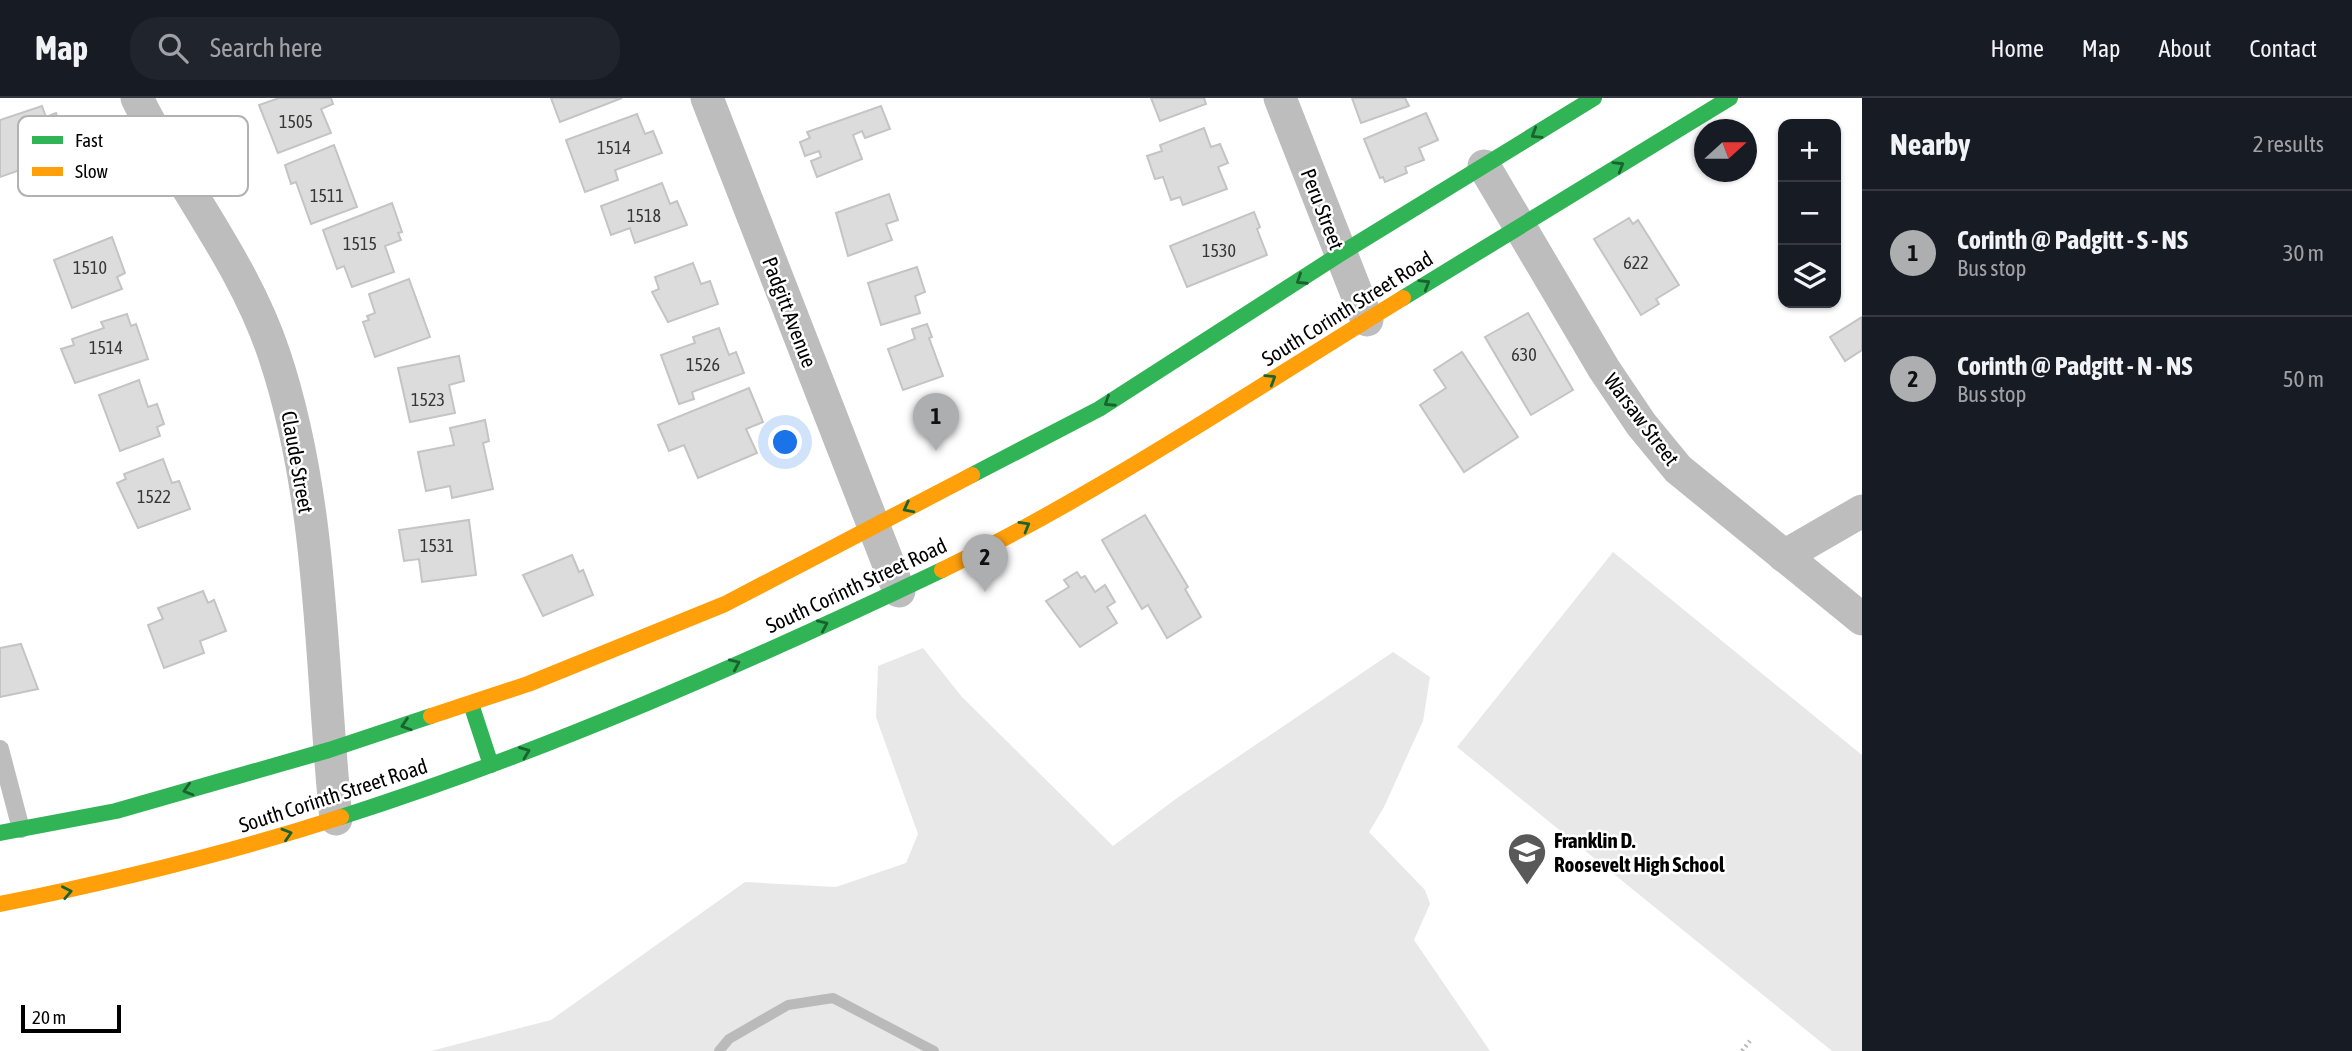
<!DOCTYPE html>
<html lang="en">
<head>
<meta charset="utf-8">
<style>
  :root { --surface:#171b24; --page:#20242c; --text:#f1f3f6; --muted:#9ea1a6; --line:#363941; --accent:#adaeaf }
  body { margin:0; font-family:"Asap Condensed",sans-serif; background:var(--page); color:var(--text) }
  .controls { position:absolute; right:21px; top:21px; display:grid; overflow:hidden; border-radius:14px; box-shadow:0 2px 5px #0004 }
  .controls button { width:63px; height:63px; display:grid; place-items:center; padding:0; border:0; border-bottom:2px solid var(--line); background:var(--surface); color:var(--text); font:35px sans-serif }
  .compass { position:absolute; left:1694px; top:21px; width:63px; height:63px; border-radius:50%; background:var(--surface); box-shadow:0 2px 5px #0004; rotate:69deg }
  .scale { position:absolute; left:21px; bottom:18px; width:100px; box-sizing:border-box; padding-left:7px; border:4px solid #000; border-top:0; font-size:19px; line-height:24px; white-space:nowrap; color:#000; -webkit-text-stroke:5px #fff; paint-order:stroke }
  .you { position:absolute; left:786px; top:345px; width:24px; height:24px; margin:-18px; border:5px solid #fff; border-radius:50%; background:#1a73e8; box-shadow:0 0 0 10px #1a73e833 }
  .badge { display:grid; place-items:center; width:46px; height:46px; border-radius:50%; background:var(--accent); color:#111; font-size:23px; font-weight:700 }
  .pin { position:absolute; translate:-50% -58px; filter:drop-shadow(0 2px 4px #0008) }
  .pin::after { content:''; position:absolute; top:37px; width:24px; height:21px; background:inherit; clip-path:polygon(0 0,100% 0,50% 100%) }
  .list { margin:0; padding:0; list-style:none }
  h2 { display:flex; justify-content:space-between; align-items:center; height:91px; margin:0; padding:0 28px; font-size:30px }
  h2 small { font-size:23px; font-weight:400; color:var(--muted) }
  .list li { display:grid; grid-template-columns:46px 1fr auto; gap:21px; align-items:center; box-sizing:border-box; height:126px; padding:0 28px; border-top:2px solid var(--line) }
  .list b { display:block; font-size:26px; white-space:nowrap }
  .list p { margin:0; font-size:23px; white-space:nowrap; color:var(--muted) }
  .list em { font-size:23px; font-style:normal; color:var(--muted) }
  .icon { flex:none; width:38px; height:38px; fill:none; stroke:currentColor; stroke-width:2; stroke-linecap:round; stroke-linejoin:round }
  .map { position:relative; flex:none; width:1862px; height:953px; overflow:hidden }
  header { display:flex; align-items:center; gap:42px; box-sizing:border-box; height:98px; padding:0 35px; background:var(--surface); border-bottom:2px solid var(--line) }
  header strong { font-size:33px }
  nav { display:flex; gap:38px; margin-inline-start:auto; font-size:24px }
  .search { width:490px; height:63px; background:var(--page); display:flex; align-items:center; gap:18px; box-sizing:border-box; padding:0 24px; border-radius:28px; color:var(--muted); font-size:26px }
  main { display:flex }
  aside { flex:1; background:var(--surface) }
  .map>svg:first-child { display:block }
  .green { fill:#e8e8e8 }
  .lines { fill:none; stroke-linecap:round; stroke-linejoin:round }
  .stream { stroke:#bababa; stroke-width:10 }
  .building { fill:#dcdcdc; stroke:#c4c4c4; stroke-width:2 }
  .path { stroke:#b8b8b8; stroke-width:4.5; stroke-dasharray:2 3.5; stroke-linecap:butt }
  .lane { stroke:#bdbdbd; stroke-width:18 }
  .street { stroke:#bdbdbd; stroke-width:33 }
  .fast { stroke:#30b455; stroke-width:16 }
  .slow { stroke:#ff9f0a; stroke-width:16 }
  .oneway { stroke:#1a632f }
  .labels { text-anchor:middle; dominant-baseline:central; stroke-width:5; stroke-linejoin:round; paint-order:stroke }
  .number-label { font-size:18px; fill:#373737 }
  .street-label { font-size:21px; fill:#000; stroke:#fff }
  .poi-label { font-size:21px; font-weight:bold; fill:#000; stroke:#fff; text-anchor:start }
  .key { fill:#fff; stroke:#b2b2b2; stroke-width:2 }
  .key-label { font-size:19px; fill:#000 }
</style>
</head>
<body>
<header>
<strong>Map</strong>
<div class="search"><svg class="icon" aria-label="search" viewBox="0 0 24 24"><circle cx="10" cy="10" r="6"/><path d="M15 15l6 6"/></svg>Search here</div>
<nav><a>Home</a><a>Map</a><a>About</a><a>Contact</a></nav>
</header>
<main>
<div class="map">
<svg width="1862" height="953" viewBox="0 0 1862 953">
  <rect width="100%" height="100%" fill="#fff"/>
  <g class="green">
    <polygon points="1613,454 1862,657 1862,953 1832,953 1457,649"/>
    <polygon points="923,550 962,599 1113,748 1177,700 1393,554 1430,579 1423,623 1384,709 1369,734 1425,792 1430,806 1414,842 1490,953 431,953 551,922 745,784 836,789 906,765 918,736 876,619 878,568"/>
  </g>
  <g class="lines">
    <polyline class="stream" points="719,953 729,941 788,907 833,900 934,953"/>
  </g>
  <g class="building">
    <polygon points="279,0 331,0 333,6 321,11 331,35 278,55 259,7"/>
    <polygon points="551,0 622,0 560,24"/>
    <polygon points="1151,0 1204,0 1206,6 1160,23"/>
    <polygon points="1352,0 1405,0 1409,8 1361,25"/>
    <polygon points="42,8 46,19 56,15 64,40 55,43 60,58 0,79 0,22"/>
    <polygon points="881,8 890,31 865,40 862,33 853,37 862,61 817,79 811,63 821,59 819,53 805,58 800,44 810,40 807,34"/>
    <polygon points="1426,15 1438,42 1419,50 1424,62 1405,69 1407,75 1385,84 1383,79 1380,80 1364,41"/>
    <polygon points="637,16 645,36 653,33 662,55 615,72 618,82 585,94 566,42"/>
    <polygon points="1204,30 1211,49 1220,46 1228,65 1218,69 1227,91 1183,107 1180,99 1171,102 1163,79 1155,81 1147,58 1162,53 1160,47"/>
    <polygon points="334,47 357,109 311,126 296,84 291,86 285,67"/>
    <polygon points="662,85 670,106 677,103 687,127 635,145 630,130 611,137 601,108"/>
    <polygon points="889,96 898,122 886,126 892,142 848,158 836,115"/>
    <polygon points="392,105 402,134 398,135 401,142 385,148 394,174 352,189 344,168 337,171 323,132"/>
    <polygon points="1254,114 1260,129 1257,131 1267,157 1187,189 1170,148"/>
    <polygon points="1629,120 1633,126 1638,122 1679,187 1656,201 1659,206 1641,217 1594,141"/>
    <polygon points="112,139 125,175 117,179 122,191 72,210 54,162"/>
    <polygon points="693,165 701,186 710,183 718,206 668,224 652,194 659,191 655,179"/>
    <polygon points="917,169 925,194 915,198 920,215 881,227 868,185"/>
    <polygon points="409,181 430,239 375,259 363,224 369,222 367,218 375,215 369,196"/>
    <polygon points="1528,215 1573,292 1531,317 1485,239"/>
    <polygon points="127,216 131,228 136,226 148,261 75,285 61,251 74,247 72,241 104,230 101,224"/>
    <polygon points="1862,219 1862,252 1845,263 1830,239"/>
    <polygon points="927,226 932,239 929,240 943,278 903,292 888,251 915,241 912,231"/>
    <polygon points="719,230 729,257 736,254 744,275 692,294 694,301 679,306 661,257 695,245 693,239"/>
    <polygon points="1462,254 1518,339 1464,374 1420,307 1446,290 1434,272"/>
    <polygon points="459,258 464,283 449,287 455,315 410,324 398,270"/>
    <polygon points="139,282 148,309 157,306 164,326 157,329 160,338 120,353 99,297"/>
    <polygon points="749,290 763,324 746,331 757,355 698,380 684,347 669,353 658,327"/>
    <polygon points="485,322 489,343 483,345 493,391 452,400 450,388 426,393 418,354 454,347 450,330"/>
    <polygon points="163,361 172,385 179,383 190,411 138,430 117,385 126,381 124,376"/>
    <polygon points="1145,417 1188,489 1185,491 1201,519 1167,540 1148,507 1142,511 1102,442"/>
    <polygon points="469,422 476,477 422,484 419,461 404,463 399,432"/>
    <polygon points="572,457 579,474 583,472 593,497 543,518 523,477"/>
    <polygon points="1077,474 1081,480 1085,478 1095,494 1105,487 1115,504 1107,509 1117,525 1080,549 1046,503 1069,489 1064,482"/>
    <polygon points="203,493 208,505 214,502 226,533 200,543 204,555 164,570 148,527 163,521 158,510"/>
    <polygon points="21,546 38,591 0,599 0,550"/>
  </g>
  <g class="lines">
    <polyline class="path" points="1742,953 1750,943"/>
    <polyline class="lane" points="0,651 21,731"/>
    <g class="street">
      <path d="M137 0C179 87 243 163 274 256 324 405 320 566 336 721"/>
      <polyline points="707,0 899,493"/>
      <polyline points="1280,0 1367,222"/>
      <polyline points="1484,68 1604,271 1641,326 1678,371 1862,521"/>
      <polyline points="1784,458 1862,413"/>
    </g>
    <g class="fast">
      <polyline points="1403,200 1730,0"/>
      <polyline points="972,377 1099,311 1340,156 1594,0"/>
      <polyline points="471,606 491,667"/>
      <path d="M341 719C547 653 747 565 942 472"/>
      <polyline points="0,735 116,713 329,652 431,618"/>
    </g>
    <g class="slow">
      <path d="M942 472C1102 394 1251 293 1403 200"/>
      <polyline points="431,618 528,586 725,506 972,377"/>
      <path d="M0 806C115 783 229 755 341 719"/>
    </g>
  </g>
  <defs><path id="oneway-chevron" d="M-2-3.5L2.5 0L-2 3.5" fill="none" stroke-width="1.6" stroke-linecap="round" stroke-linejoin="round" transform="scale(1.75)"/></defs>
  <g class="oneway">
    <use href="#oneway-chevron" transform="translate(1536 36) rotate(148)"/>
    <use href="#oneway-chevron" transform="translate(1619 68) rotate(-31)"/>
    <use href="#oneway-chevron" transform="translate(1301 182) rotate(147)"/>
    <use href="#oneway-chevron" transform="translate(1425 186) rotate(-31)"/>
    <use href="#oneway-chevron" transform="translate(1271 281) rotate(-32)"/>
    <use href="#oneway-chevron" transform="translate(1109 304) rotate(147)"/>
    <use href="#oneway-chevron" transform="translate(908 410) rotate(153)"/>
    <use href="#oneway-chevron" transform="translate(1025 428) rotate(-30)"/>
    <use href="#oneway-chevron" transform="translate(823 527) rotate(-24)"/>
    <use href="#oneway-chevron" transform="translate(735 566) rotate(-24)"/>
    <use href="#oneway-chevron" transform="translate(406 627) rotate(162)"/>
    <use href="#oneway-chevron" transform="translate(525 654) rotate(-21)"/>
    <use href="#oneway-chevron" transform="translate(188 692) rotate(164)"/>
    <use href="#oneway-chevron" transform="translate(287 736) rotate(-17)"/>
    <use href="#oneway-chevron" transform="translate(67 794) rotate(-11)"/>
  </g>
  <defs>
    <g id="school-pin" transform="scale(2.0125)"><path d="M0 17L-7.5 6A9.5 9.5 0 1 1 7.5 6Z" fill="#595959" stroke="#fff"/><path d="M0-5L7-2L0 1L-7-2ZM-4 1L0 2.5L4 1V4Q0 6-4 4Z" fill="#fff"/></g>
  </defs>
  <g fill-rule="evenodd">
    <use href="#school-pin" x="1527" y="754"/>
  </g>
  <g class="labels">
    <g class="number-label">
      <text x="296" y="23">1505</text>
      <text x="614" y="49">1514</text>
      <text x="327" y="97">1511</text>
      <text x="644" y="117">1518</text>
      <text x="360" y="145">1515</text>
      <text x="1219" y="152">1530</text>
      <text x="1636" y="164">622</text>
      <text x="90" y="169">1510</text>
      <text x="106" y="249">1514</text>
      <text x="1524" y="256">630</text>
      <text x="703" y="266">1526</text>
      <text x="428" y="301">1523</text>
      <text x="154" y="398">1522</text>
      <text x="437" y="447">1531</text>
    </g>
    <g class="street-label">
      <text transform="translate(1323 111) rotate(69)">Peru Street</text>
      <text transform="translate(1347 210) rotate(-32)">South Corinth Street Road</text>
      <text transform="translate(790 214) rotate(69)">Padgitt Avenue</text>
      <text transform="translate(1642 321) rotate(53)">Warsaw Street</text>
      <text transform="translate(298 364) rotate(80)">Claude Street</text>
      <text transform="translate(856 487) rotate(-25)">South Corinth Street Road</text>
      <text transform="translate(333 697) rotate(-18)">South Corinth Street Road</text>
    </g>
    <g class="poi-label">
      <text x="1554" y="742">Franklin D.<tspan x="1554" dy="24">Roosevelt High School</tspan></text>
    </g>
  </g>
  <rect x="18" y="18" width="230" height="80" rx="10" class="key"/>
  <rect x="32" y="38" width="31" height="8" fill="#30b455"/>
  <rect x="32" y="69" width="31" height="9" fill="#ff9f0a"/>
  <g class="key-label">
    <text x="75" y="49">Fast</text>
    <text x="75" y="80">Slow</text>
  </g>
</svg>
<div class="controls">
<button>+</button>
<button>−</button>
<button><svg class="icon" aria-label="layers" viewBox="0 0 24 24"><path d="M12 4l9 5-9 5-9-5zM3 14l9 5 9-5"/></svg></button>
</div>
<svg class="compass" viewBox="-18 -18 36 36"><path d="M0-13l5 13h-10z" fill="#e53935"/><path d="M0 13l5-13h-10z" fill="#9ea1a6"/></svg>
<div class="scale">20 m</div>
<div class="you"></div>
<div class="pin badge" style="left:936px;top:353px">1</div>
<div class="pin badge" style="left:985px;top:494px">2</div>
</div>
<aside>
<h2>Nearby<small>2 results</small></h2>
<ul class="list">
<li><span class="badge">1</span><div><b>Corinth @ Padgitt - S - NS</b><p>Bus stop</p></div><em>30 m</em></li>
<li><span class="badge">2</span><div><b>Corinth @ Padgitt - N - NS</b><p>Bus stop</p></div><em>50 m</em></li>
</ul>
</aside>
</main>
</body>
</html>
